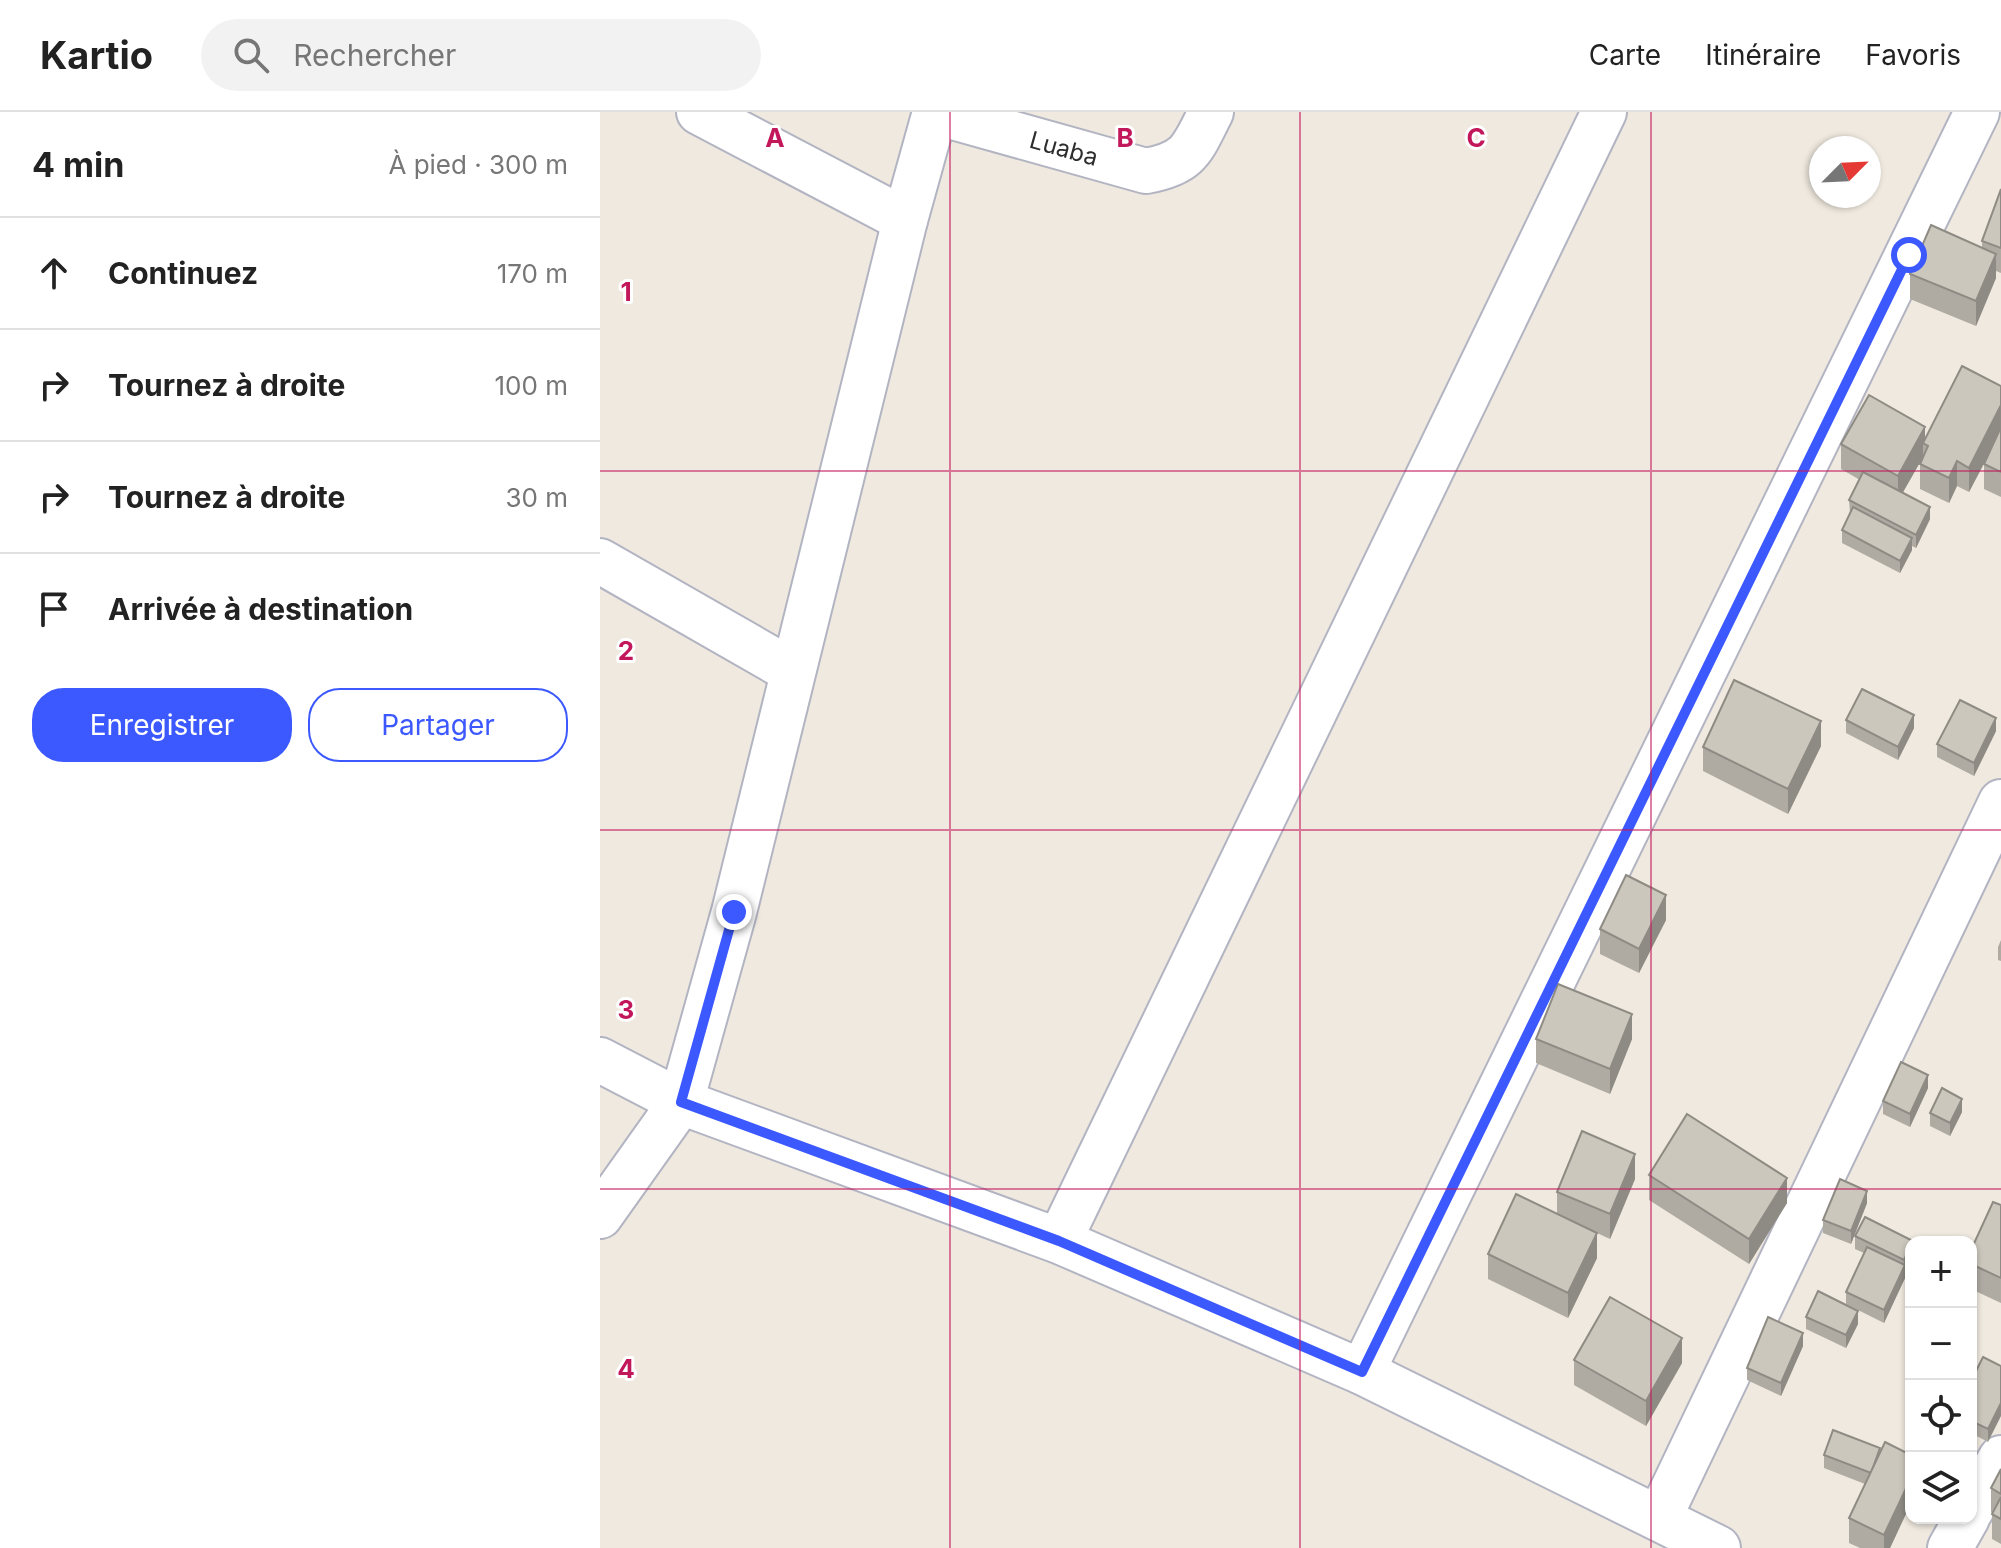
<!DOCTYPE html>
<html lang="fr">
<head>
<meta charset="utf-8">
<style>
  :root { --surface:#fff; --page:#f2f2f2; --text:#222; --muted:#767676; --line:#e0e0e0; --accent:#3c59ff }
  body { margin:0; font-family:Inter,sans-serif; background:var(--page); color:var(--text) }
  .controls { position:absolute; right:24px; bottom:24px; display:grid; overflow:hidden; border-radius:16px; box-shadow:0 2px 6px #0004 }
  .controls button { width:72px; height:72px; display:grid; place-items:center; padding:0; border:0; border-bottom:2px solid var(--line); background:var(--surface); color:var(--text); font:40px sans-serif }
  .compass { position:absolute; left:1209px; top:24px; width:72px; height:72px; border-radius:50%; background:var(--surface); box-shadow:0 2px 6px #0004; rotate:66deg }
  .stop { position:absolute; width:24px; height:24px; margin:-18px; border:6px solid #3c59ff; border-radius:50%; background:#fff }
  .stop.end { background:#3c59ff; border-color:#fff; box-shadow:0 2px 8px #0008 }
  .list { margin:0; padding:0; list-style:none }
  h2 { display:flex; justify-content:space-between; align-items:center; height:104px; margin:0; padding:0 32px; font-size:34px }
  h2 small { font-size:26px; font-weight:400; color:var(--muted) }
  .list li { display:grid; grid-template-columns:52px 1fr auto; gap:24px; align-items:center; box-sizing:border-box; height:112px; padding:0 32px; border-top:2px solid var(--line) }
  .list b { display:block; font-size:30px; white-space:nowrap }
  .list em { font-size:26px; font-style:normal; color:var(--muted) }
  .actions { display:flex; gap:16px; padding:24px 32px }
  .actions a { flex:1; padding:18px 0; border:2px solid var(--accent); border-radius:32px; text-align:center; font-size:28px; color:var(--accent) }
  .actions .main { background:var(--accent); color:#fff }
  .icon { flex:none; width:44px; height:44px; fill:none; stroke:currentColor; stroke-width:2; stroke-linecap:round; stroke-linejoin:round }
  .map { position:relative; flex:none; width:1401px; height:1436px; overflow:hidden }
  header { display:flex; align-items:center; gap:48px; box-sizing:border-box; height:112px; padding:0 40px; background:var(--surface); border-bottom:2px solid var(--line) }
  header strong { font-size:38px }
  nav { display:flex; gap:44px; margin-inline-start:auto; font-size:28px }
  .search { width:560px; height:72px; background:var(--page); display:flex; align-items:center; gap:20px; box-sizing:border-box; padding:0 28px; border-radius:44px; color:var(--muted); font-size:30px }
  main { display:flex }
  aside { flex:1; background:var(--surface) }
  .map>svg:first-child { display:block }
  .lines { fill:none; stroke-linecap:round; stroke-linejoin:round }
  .street-casing { stroke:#b2b4c2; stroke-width:48 }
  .street { stroke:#fff; stroke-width:44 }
  .wall { fill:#afaba3 }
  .shaded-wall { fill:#8e8b84 }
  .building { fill:#cbc7bd; stroke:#8e8b84; stroke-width:2 }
  .route { stroke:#3c59ff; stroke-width:10 }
  .grid { fill:none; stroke:#c2185b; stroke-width:2; stroke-opacity:0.55 }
  .labels { text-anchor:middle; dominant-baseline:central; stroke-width:6; stroke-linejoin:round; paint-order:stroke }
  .street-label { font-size:24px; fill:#2d2d2d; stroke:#fff }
  .grid-label { font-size:26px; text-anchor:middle; font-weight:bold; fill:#c2185b; stroke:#fff; stroke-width:6; stroke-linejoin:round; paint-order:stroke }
</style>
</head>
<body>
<header>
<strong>Kartio</strong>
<div class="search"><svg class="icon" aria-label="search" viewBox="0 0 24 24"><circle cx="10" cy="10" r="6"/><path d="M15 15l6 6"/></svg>Rechercher</div>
<nav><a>Carte</a><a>Itinéraire</a><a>Favoris</a></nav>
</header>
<main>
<aside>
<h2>4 min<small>À pied · 300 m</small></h2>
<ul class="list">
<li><svg class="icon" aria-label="ahead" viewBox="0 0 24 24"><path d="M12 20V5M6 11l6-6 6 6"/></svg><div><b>Continuez</b></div><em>170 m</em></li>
<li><svg class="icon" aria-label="right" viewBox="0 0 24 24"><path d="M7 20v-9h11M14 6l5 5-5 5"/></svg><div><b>Tournez à droite</b></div><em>100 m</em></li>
<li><svg class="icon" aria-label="right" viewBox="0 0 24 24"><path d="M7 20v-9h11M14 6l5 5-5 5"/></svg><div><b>Tournez à droite</b></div><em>30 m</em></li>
<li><svg class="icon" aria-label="arrive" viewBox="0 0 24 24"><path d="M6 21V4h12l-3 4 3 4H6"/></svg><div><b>Arrivée à destination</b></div></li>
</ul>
<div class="actions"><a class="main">Enregistrer</a><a>Partager</a></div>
</aside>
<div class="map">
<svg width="1401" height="1436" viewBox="0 0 1401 1436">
  <rect width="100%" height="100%" fill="#efe9df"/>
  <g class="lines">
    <g class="street-casing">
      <g id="street">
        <polyline points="99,0 305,108"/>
        <path id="s1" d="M335 0 546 59C590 51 592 37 611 0"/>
        <polyline points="0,449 192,559"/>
        <polyline points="0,948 81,990 459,1129 762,1260 1118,1436"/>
        <polyline points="0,1104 81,990 134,800 305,108 335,0"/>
        <polyline points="459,1129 1004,0"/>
        <polyline points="762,1260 1377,0"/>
        <polyline points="1371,1398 1401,1346"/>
        <polyline points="1059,1406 1401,690"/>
        <polyline points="1350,1436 1367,1406"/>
      </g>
    </g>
    <use href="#street" class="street"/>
  </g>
  <g class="wall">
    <polygon points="1401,77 1401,161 1396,159 1396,166 1376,214 1310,187 1310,162 1382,135 1382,129"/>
    <polygon points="1401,293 1401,385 1384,377 1384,352 1369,380 1357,374 1349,391 1320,377 1320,352 1323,345 1303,380 1330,407 1316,436 1312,434 1312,438 1300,461 1242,431 1242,418 1250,401 1249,388 1260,368 1241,357 1241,332 1325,326"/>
    <polygon points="1246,608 1314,616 1298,648 1246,621"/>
    <polygon points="1396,619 1374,664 1337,645 1337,632"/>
    <polygon points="1221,634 1188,702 1103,659 1103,635"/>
    <polygon points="1066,808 1039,861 1000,842 1000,817"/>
    <polygon points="1401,828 1401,849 1398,848 1398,835"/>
    <polygon points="936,927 1032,927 1010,982 936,951"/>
    <polygon points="1328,976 1310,1015 1283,1002 1283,989"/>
    <polygon points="1362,1000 1350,1024 1330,1014 1330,1001"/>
    <polygon points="1049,1063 1187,1091 1149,1152 1049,1088"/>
    <polygon points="1035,1067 1010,1127 997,1121 997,1146 968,1206 888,1167 888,1142 957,1101 957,1080"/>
    <polygon points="1267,1091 1251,1132 1223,1121 1223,1108"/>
    <polygon points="1401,1093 1401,1191 1371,1177 1371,1138"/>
    <polygon points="1255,1124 1313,1129 1305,1160 1305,1166 1284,1211 1246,1192 1246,1180 1264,1141 1255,1137"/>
    <polygon points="1206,1205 1258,1212 1246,1236 1206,1217"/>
    <polygon points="1203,1234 1181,1284 1147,1268 1147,1256"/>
    <polygon points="974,1248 1082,1251 1046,1314 974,1273"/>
    <polygon points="1401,1254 1388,1330 1371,1321 1371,1269"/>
    <polygon points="1280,1341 1311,1343 1311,1391 1290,1436 1260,1436 1249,1431 1249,1406 1265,1372 1224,1356 1224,1343"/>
    <polygon points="1401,1357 1401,1432 1392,1427 1392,1401 1391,1400 1391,1376"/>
  </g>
  <g class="shaded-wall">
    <polygon points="1396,142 1396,166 1376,214 1376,189"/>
    <polygon points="1401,293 1401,318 1369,380 1369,356"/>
    <polygon points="1325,315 1325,333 1323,331 1323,345 1298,389 1298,364"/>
    <polygon points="1357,349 1357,374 1349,391 1349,366"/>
    <polygon points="1330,395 1330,407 1316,436 1316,423"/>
    <polygon points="1312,426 1312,438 1300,461 1300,449"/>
    <polygon points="1314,603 1314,616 1298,648 1298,635"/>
    <polygon points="1396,606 1396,619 1374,664 1374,651"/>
    <polygon points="1221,609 1221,634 1188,702 1188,677"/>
    <polygon points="1066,783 1066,808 1039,861 1039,837"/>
    <polygon points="1032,902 1032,927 1010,982 1010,957"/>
    <polygon points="1328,963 1328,976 1310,1015 1310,1002"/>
    <polygon points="1362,987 1362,1000 1350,1024 1350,1011"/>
    <polygon points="1035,1042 1035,1067 1010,1127 1010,1102"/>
    <polygon points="1187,1066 1187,1091 1149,1152 1149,1127"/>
    <polygon points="1267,1079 1267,1091 1251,1132 1251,1119"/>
    <polygon points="997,1121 997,1146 968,1206 968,1181"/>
    <polygon points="1311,1134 1311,1147 1305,1160 1305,1166 1284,1211 1284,1198 1304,1154 1304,1148"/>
    <polygon points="1258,1199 1258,1212 1246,1236 1246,1223"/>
    <polygon points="1203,1221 1203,1234 1181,1284 1181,1271"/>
    <polygon points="1082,1226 1082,1251 1046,1314 1046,1289"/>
    <polygon points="1401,1291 1401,1304 1388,1330 1388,1317"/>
    <polygon points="1311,1366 1311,1391 1290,1436 1284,1436 1284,1423"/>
  </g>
  <g class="building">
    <polygon points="1401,77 1401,136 1382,129"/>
    <polygon points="1331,113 1396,142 1376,189 1310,162"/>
    <polygon points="1362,254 1401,274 1401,293 1369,356 1357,349 1349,366 1320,352 1328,334 1323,331"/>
    <polygon points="1269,283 1325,315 1298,364 1241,332"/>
    <polygon points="1401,315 1401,360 1384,352"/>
    <polygon points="1263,360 1330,395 1316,423 1249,388"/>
    <polygon points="1253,395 1312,426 1300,449 1242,418"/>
    <polygon points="1134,568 1221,609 1188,677 1103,635"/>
    <polygon points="1262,577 1314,603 1298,635 1246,608"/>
    <polygon points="1360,588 1396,606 1374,651 1337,632"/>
    <polygon points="1026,763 1066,783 1039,837 1000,817"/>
    <polygon points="958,872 1032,902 1010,957 936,927"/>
    <polygon points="1301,950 1328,963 1310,1002 1283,989"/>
    <polygon points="1342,976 1362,987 1350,1011 1330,1001"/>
    <polygon points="1087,1002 1187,1066 1149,1127 1049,1063"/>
    <polygon points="982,1019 1035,1042 1010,1102 957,1080"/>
    <polygon points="1240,1067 1267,1079 1251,1119 1223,1108"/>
    <polygon points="916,1082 997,1121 968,1181 888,1142"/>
    <polygon points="1393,1090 1401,1093 1401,1166 1371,1152 1371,1138"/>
    <polygon points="1265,1105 1313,1129 1311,1130 1311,1134 1304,1148 1255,1124"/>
    <polygon points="1267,1135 1305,1153 1284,1198 1246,1180"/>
    <polygon points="1218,1179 1258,1199 1246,1223 1206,1205"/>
    <polygon points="1010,1185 1082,1226 1046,1289 974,1248"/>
    <polygon points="1168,1205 1203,1221 1181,1271 1147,1256"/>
    <polygon points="1383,1245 1401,1254 1401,1291 1388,1317 1371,1309 1371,1269"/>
    <polygon points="1233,1318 1280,1336 1271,1361 1224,1343"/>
    <polygon points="1285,1330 1311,1343 1311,1366 1284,1423 1249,1406"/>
    <polygon points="1401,1357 1401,1382 1391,1376"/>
    <polygon points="1401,1385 1401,1407 1392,1402"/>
  </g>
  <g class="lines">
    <polyline class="route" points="134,800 81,990 459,1129 762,1260 1309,143"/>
  </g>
  <path class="grid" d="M350 0V1436M700 0V1436M1051 0V1436M0 359H1401M0 718H1401M0 1077H1401"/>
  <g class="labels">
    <g class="street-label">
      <text stroke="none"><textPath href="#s1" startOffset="134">Luaba</textPath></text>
    </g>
  </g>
  <g class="grid-label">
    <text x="175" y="35">A</text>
    <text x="525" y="35">B</text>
    <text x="876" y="35">C</text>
    <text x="26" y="189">1</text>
    <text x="26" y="548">2</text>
    <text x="26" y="907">3</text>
    <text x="26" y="1266">4</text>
  </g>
</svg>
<div class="controls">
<button>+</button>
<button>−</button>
<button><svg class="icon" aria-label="locate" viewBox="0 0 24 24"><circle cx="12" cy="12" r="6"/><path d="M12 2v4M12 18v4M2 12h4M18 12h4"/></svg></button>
<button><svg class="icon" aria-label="layers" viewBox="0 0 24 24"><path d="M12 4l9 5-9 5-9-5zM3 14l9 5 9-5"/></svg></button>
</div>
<svg class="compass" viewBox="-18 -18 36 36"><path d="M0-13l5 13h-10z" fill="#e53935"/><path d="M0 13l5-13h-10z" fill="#767676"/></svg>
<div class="stop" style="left:1309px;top:143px"></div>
<div class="stop end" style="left:134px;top:800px"></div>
</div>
</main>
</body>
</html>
